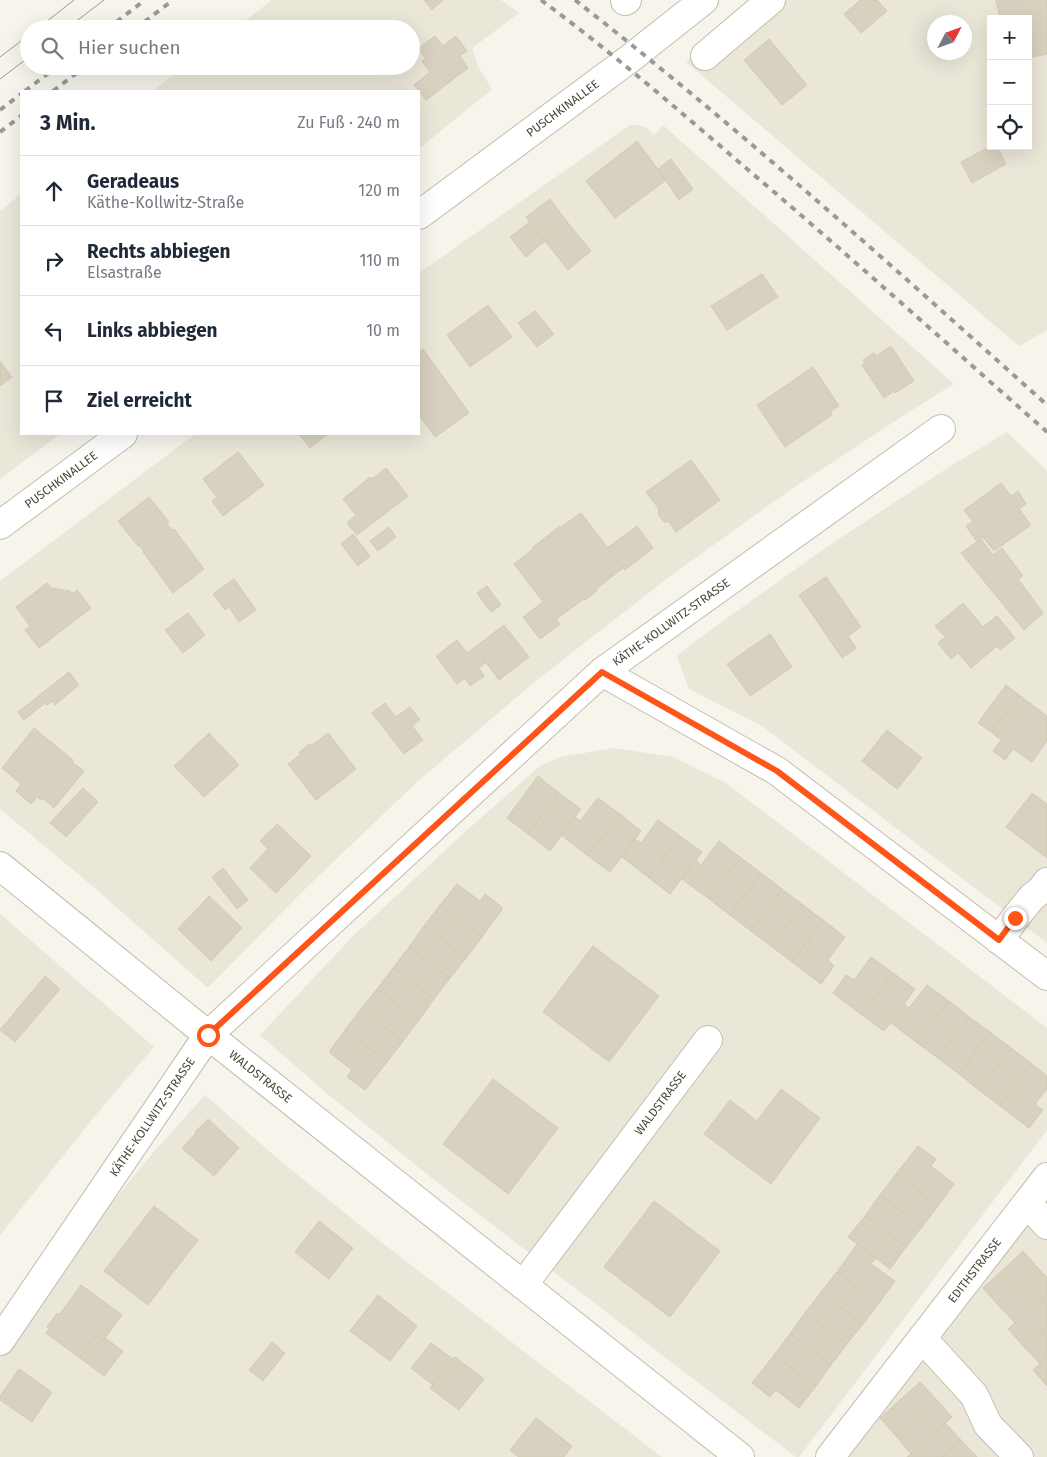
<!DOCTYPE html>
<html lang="de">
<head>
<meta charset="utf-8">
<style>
  :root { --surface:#fff; --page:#f6f6f7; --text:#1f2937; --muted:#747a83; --line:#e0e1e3 }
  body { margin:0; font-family:"Fira Sans",sans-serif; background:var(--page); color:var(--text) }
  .controls { position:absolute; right:15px; top:15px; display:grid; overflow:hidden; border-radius:0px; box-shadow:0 5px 20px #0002 }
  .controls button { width:45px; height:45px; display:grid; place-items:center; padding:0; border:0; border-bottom:1px solid var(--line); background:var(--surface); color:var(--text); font:25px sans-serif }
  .compass { position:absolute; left:927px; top:15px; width:45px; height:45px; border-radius:50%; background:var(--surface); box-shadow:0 5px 20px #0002; rotate:49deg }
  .stop { position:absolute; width:15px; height:15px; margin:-11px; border:4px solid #ff5519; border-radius:50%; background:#fff }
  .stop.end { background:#ff5519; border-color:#fff; box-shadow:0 1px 5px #0008 }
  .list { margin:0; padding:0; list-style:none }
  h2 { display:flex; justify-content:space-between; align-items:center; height:65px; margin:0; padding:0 20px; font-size:21px }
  h2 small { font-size:16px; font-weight:400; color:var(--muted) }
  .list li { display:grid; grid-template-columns:32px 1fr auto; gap:15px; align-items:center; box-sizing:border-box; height:70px; padding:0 20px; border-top:1px solid var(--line) }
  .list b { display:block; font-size:19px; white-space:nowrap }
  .list p { margin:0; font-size:16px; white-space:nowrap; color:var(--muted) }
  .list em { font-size:16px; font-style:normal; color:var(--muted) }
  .icon { flex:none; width:28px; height:28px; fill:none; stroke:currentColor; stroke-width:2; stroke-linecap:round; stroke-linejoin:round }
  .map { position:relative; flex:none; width:1047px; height:1457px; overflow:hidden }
  .search { position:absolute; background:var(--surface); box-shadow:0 5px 20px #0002; left:20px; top:20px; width:400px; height:55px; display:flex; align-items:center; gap:12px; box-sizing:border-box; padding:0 18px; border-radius:28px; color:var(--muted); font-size:19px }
  .panel { position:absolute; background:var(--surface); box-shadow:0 5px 20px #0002; left:20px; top:90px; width:400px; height:345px; border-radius:0px }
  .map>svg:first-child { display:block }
  .residential { fill:#eae7d9; fill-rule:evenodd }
  .building { fill:#d8d1c0; stroke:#d3cab2 }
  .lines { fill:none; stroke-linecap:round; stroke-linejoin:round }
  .minor-casing { stroke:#c2bdad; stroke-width:30 }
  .minor { stroke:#fff; stroke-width:28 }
  .tram { stroke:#999; stroke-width:1 }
  .rail { stroke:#999; stroke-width:4; stroke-dasharray:6 6; stroke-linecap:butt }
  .route { stroke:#ff5519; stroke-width:6 }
  .labels { text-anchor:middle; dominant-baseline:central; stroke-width:4.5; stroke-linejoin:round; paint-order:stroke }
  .street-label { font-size:12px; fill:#4b4638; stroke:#fff }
</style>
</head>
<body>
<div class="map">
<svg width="1047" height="1457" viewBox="0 0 1047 1457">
  <rect width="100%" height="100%" fill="#f6f4eb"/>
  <g class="residential">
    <polygon points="272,0 501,0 519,13 472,48 479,68 492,89 419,149 419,91 152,91 185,66 411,66 411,29 234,29"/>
    <path d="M767 0H1047V330L1019 346 686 62ZM991 19H1028V146H991ZM934 22H964V52H934Z"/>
    <polygon points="630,125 636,125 645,127 654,135 663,125 954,384 912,410 790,490 673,574 537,680 418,781 306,888 208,988 96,889 0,809 0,581 195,434 419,434 419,273"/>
    <polygon points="21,194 21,434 60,434 0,479 0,211"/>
    <polygon points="1007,432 1047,471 1047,943 762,726 689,689 677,656 698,639 828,546 949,467"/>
    <polygon points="614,748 673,757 726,783 1047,1028 1047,1130 799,1457 796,1457 696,1381 433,1179 330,1096 260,1035 353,936 465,832 540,766 560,757"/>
    <polygon points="0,914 154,1047 99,1111 0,1235"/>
    <polygon points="205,1095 278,1159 381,1242 662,1457 0,1457 0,1348 68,1256 151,1155"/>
    <polygon points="1047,1187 1047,1457 843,1457"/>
  </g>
  <g class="building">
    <polygon points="424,0 443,0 432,10"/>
    <polygon points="860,0 877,0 887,11 861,33 844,14"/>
    <polygon points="996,0 1047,0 1047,54 1028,58 1028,19 1000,19"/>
    <polygon points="435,36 443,46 456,36 467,51 460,56 468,68 426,100 414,85 430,72 422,61 426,59 418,49"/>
    <polygon points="769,39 807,85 782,105 744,60"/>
    <polygon points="637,141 666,180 615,218 586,181"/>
    <polygon points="991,146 997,146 1006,164 972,183 961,162"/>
    <polygon points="671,159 693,189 679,200 658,169"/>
    <polygon points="550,199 568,223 545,241 526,217"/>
    <polygon points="530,222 545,241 526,257 510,237"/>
    <polygon points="568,223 591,251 568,270 545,241"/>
    <polygon points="762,274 778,297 727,330 711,306"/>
    <polygon points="488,305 512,337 470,367 447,335"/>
    <polygon points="535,311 554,334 537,347 518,323"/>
    <polygon points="891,346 914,381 895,393 894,391 884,398 862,365 865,363 863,360 874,353 876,356"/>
    <polygon points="423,349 469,413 435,437 419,415 419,352"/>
    <polygon points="0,361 12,377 0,386"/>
    <polygon points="813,367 839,406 830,412 832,415 785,447 757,405"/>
    <polygon points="299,434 328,434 310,448"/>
    <polygon points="238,452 264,485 223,516 212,501 217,497 203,479"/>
    <polygon points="691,460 720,500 676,532 669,522 664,522 658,514 659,509 646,492"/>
    <polygon points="386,468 408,496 357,535 347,523 356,515 343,499 370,477 372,479"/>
    <polygon points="1001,483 1011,496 1018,491 1026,504 1019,509 1031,525 994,551 983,537 977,542 966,526 973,522 964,510"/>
    <polygon points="149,497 169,522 167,524 172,530 174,529 204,569 173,593 143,552 144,551 139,545 138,546 118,521"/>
    <polygon points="581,513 623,568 596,589 597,591 585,600 584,599 556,619 560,624 540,639 523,617 543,602 514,564 533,549 532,548 560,526 561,527"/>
    <polygon points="637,526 653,548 625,570 607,548"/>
    <polygon points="389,527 396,537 378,551 370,541"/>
    <polygon points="353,534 370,556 358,566 341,544"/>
    <polygon points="981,539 993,555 1002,548 1023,576 1018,579 1043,613 1024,630 961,553"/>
    <polygon points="826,577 861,627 848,636 856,648 842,658 799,595"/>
    <polygon points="234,579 256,610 239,622 229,607 225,610 213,594"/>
    <polygon points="47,583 51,588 70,591 72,594 77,590 91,608 39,648 25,630 30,626 16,607"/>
    <polygon points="487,586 501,605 491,612 477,593"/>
    <polygon points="963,603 983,627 997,616 1015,638 1000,650 997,646 971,668 958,653 951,659 938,643 945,637 935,626"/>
    <polygon points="188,613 205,635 183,653 165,630"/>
    <polygon points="504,625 529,657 499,680 475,647"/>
    <polygon points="770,634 792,667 750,696 727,664"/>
    <polygon points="457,640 467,653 475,647 486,662 479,668 484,676 470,686 465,678 457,684 436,656"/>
    <polygon points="69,672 79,685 55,705 52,701 47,705 45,703 24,720 18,712"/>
    <polygon points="1006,685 1019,695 991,732 978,723"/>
    <polygon points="1019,695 1047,716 1047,741 1032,762 1013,749 1005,760 993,751 1001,740 991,732"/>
    <polygon points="385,703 396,717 410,707 420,720 412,726 423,740 404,754 372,713"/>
    <polygon points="34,728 73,760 72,762 84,771 54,808 43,798 41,800 37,797 31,804 16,791 21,784 2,768"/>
    <polygon points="887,730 922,758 897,789 862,761"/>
    <polygon points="209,733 239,765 204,797 174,766"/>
    <polygon points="328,733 356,769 316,800 288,764 300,755 300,752 309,744 312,745"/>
    <polygon points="538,776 559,793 528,834 507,818"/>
    <polygon points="83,788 98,802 66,837 50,823"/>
    <polygon points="559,793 581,809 550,851 528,834"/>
    <polygon points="1032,793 1047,804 1047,858 1006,827"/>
    <polygon points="598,798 620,814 588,856 561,835 575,817 580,821"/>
    <polygon points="620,814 641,831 610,872 588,856"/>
    <polygon points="658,820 680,836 649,878 622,857 635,839 641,843"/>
    <polygon points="277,824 311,856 276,893 250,868 268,849 260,841"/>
    <polygon points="680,836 702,852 670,894 649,878"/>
    <polygon points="719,841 741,858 709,899 682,879 696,860 701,865"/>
    <polygon points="741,858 761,873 730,915 709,899"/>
    <polygon points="223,868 248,900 237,909 212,877"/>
    <polygon points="761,873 782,889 751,931 730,915"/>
    <polygon points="457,884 480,901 485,894 503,908 482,937 440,905"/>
    <polygon points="782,889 803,905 771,946 751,931"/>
    <polygon points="209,896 242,928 211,961 178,929"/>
    <polygon points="440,905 482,937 466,958 424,926"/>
    <polygon points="803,905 823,920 792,962 771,946"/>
    <polygon points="823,920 845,937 828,960 834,966 821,984 792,962"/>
    <polygon points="424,926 466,958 450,978 409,947"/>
    <polygon points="593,946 659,996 609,1062 543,1012"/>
    <polygon points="409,947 450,978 434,999 393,968"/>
    <polygon points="871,957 893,973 862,1015 833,993 846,975 854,980"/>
    <polygon points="393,968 434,999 419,1020 377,989"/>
    <polygon points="893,973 915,989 884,1031 862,1015"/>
    <polygon points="45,976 60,989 15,1042 0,1030"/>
    <polygon points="927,985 949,1001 917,1043 890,1022 904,1004 909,1008"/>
    <polygon points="377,989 419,1020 403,1041 361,1009"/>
    <polygon points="949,1001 969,1017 938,1058 917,1043"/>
    <polygon points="361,1009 403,1041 387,1062 345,1030"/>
    <polygon points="969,1017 990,1032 959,1074 938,1058"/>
    <polygon points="345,1030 387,1062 365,1090 347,1077 352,1070 329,1052"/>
    <polygon points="990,1032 1011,1048 979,1090 959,1074"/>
    <polygon points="1011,1048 1032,1064 1000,1106 979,1090"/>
    <polygon points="1032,1064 1047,1076 1047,1089 1035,1104 1043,1110 1029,1128 1000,1106"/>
    <polygon points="493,1079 558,1128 508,1194 443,1144"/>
    <polygon points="781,1089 820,1118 771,1184 704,1134 730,1100 757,1121"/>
    <polygon points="208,1119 239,1148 214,1176 182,1148 196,1133 195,1132"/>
    <polygon points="918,1146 936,1159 931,1166 954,1184 938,1206 896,1174"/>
    <polygon points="896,1174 938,1206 922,1227 880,1195"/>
    <polygon points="880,1195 922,1227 906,1247 865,1216"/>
    <polygon points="654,1201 720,1251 670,1317 604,1267"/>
    <polygon points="154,1206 198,1240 148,1305 104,1271"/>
    <polygon points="865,1216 906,1247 890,1269 848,1237"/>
    <polygon points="319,1221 353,1248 329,1279 295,1252"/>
    <polygon points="857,1244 876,1258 871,1264 895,1281 879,1303 837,1272"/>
    <polygon points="1023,1251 1039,1269 999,1306 983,1288"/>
    <polygon points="1039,1269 1047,1277 1047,1294 1015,1323 999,1306"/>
    <polygon points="837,1272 879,1303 863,1324 821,1292"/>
    <polygon points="81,1285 122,1315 103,1341 96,1336 80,1358 46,1333 49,1329 47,1327 57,1313 59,1315"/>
    <polygon points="821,1292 863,1324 847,1344 805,1313"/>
    <polygon points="1047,1294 1047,1326 1024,1347 1008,1329"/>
    <polygon points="378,1295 417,1326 390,1361 350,1331"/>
    <polygon points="805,1313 847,1344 831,1365 790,1334"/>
    <polygon points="1047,1326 1047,1357 1040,1364 1024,1347"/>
    <polygon points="790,1334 831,1365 816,1386 774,1355"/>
    <polygon points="96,1336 103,1341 105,1338 123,1351 104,1376 80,1358"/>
    <polygon points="272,1342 285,1353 263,1381 249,1370"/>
    <polygon points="431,1343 453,1359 433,1385 411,1368"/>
    <polygon points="774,1355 816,1386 799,1408 776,1390 770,1397 752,1383"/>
    <polygon points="455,1357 484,1379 459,1410 430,1388"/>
    <polygon points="1047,1357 1047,1386 1033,1370"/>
    <polygon points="19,1369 52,1392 32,1422 0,1400 0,1396"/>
    <polygon points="920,1382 936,1399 896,1436 880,1418"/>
    <polygon points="936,1399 952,1417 911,1454 896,1436"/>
    <polygon points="536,1418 572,1446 564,1457 519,1457 510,1450"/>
    <polygon points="945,1423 961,1440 943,1457 907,1457"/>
    <polygon points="961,1440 977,1457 943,1457"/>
  </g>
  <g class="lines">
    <g class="minor-casing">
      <g id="minor">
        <polyline points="625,1 627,0"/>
        <polyline points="705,56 771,0"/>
        <path id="s1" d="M419 215 632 57 704 0"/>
        <path id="s2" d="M0 525 123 434"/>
        <polyline points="602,672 777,771 1047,976"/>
        <path id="s3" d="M0 866 208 1035 740 1457"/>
        <polyline points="999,940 1015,918 1032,897 1040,891 1047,882"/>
        <polyline points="1027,1203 1047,1225"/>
        <path id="s4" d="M523 1285 708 1040"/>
        <polyline points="922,1338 974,1395 988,1425 1019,1457"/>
        <path id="s5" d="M0 1341 208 1035 602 672 941 429"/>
        <path id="s6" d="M830 1457 1047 1177"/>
      </g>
    </g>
    <use href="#minor" class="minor"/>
    <g class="tram">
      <polyline points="37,29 74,0"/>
      <polyline points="66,29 104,0"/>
      <polyline points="0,57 29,35"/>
      <polyline points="0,79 29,57"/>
    </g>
    <g class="rail">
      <path d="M541 0C610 51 675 107 740 163 844 251 945 342 1047 432"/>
      <path d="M575 0C739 128 893 267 1047 405"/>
      <polyline points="107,29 145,0"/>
      <polyline points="135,29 173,0"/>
      <polyline points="25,91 58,66"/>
      <polyline points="53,91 86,66"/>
      <polyline points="0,110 21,94"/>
      <polyline points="0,132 21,116"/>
    </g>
  </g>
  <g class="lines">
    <polyline class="route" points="208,1035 602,672 777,771 999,940 1015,918"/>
  </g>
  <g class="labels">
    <g class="street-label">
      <text stroke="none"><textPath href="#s1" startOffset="179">PUSCHKINALLEE</textPath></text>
      <text stroke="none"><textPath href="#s2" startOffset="76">PUSCHKINALLEE</textPath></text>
      <text stroke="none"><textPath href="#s5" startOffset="991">KÄTHE-KOLLWITZ-STRASSE</textPath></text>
      <text stroke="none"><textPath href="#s3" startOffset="335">WALDSTRASSE</textPath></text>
      <text stroke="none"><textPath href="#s4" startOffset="228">WALDSTRASSE</textPath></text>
      <text stroke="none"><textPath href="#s5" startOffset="271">KÄTHE-KOLLWITZ-STRASSE</textPath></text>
      <text stroke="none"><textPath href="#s6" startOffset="236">EDITHSTRASSE</textPath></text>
    </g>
  </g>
</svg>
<div class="controls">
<button>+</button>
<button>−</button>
<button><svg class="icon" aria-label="locate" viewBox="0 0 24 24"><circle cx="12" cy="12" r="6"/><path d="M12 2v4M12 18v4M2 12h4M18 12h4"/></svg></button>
</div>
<svg class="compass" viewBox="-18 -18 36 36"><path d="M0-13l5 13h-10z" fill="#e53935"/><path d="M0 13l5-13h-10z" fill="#747a83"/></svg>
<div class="stop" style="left:208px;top:1035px"></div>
<div class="stop end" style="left:1015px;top:918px"></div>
<div class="search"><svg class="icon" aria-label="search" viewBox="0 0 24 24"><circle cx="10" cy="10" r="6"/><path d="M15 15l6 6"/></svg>Hier suchen</div>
<section class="panel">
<h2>3 Min.<small>Zu Fuß · 240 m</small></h2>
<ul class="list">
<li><svg class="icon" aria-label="ahead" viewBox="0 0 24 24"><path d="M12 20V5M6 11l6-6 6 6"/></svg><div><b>Geradeaus</b><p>Käthe-Kollwitz-Straße</p></div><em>120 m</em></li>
<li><svg class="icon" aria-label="right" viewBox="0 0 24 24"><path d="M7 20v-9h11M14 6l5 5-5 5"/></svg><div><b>Rechts abbiegen</b><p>Elsastraße</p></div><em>110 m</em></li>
<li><svg class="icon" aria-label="left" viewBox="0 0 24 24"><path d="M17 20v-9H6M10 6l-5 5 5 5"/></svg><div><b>Links abbiegen</b></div><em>10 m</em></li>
<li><svg class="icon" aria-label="arrive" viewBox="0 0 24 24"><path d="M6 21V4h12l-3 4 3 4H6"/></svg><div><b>Ziel erreicht</b></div></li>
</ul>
</section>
</div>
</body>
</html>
